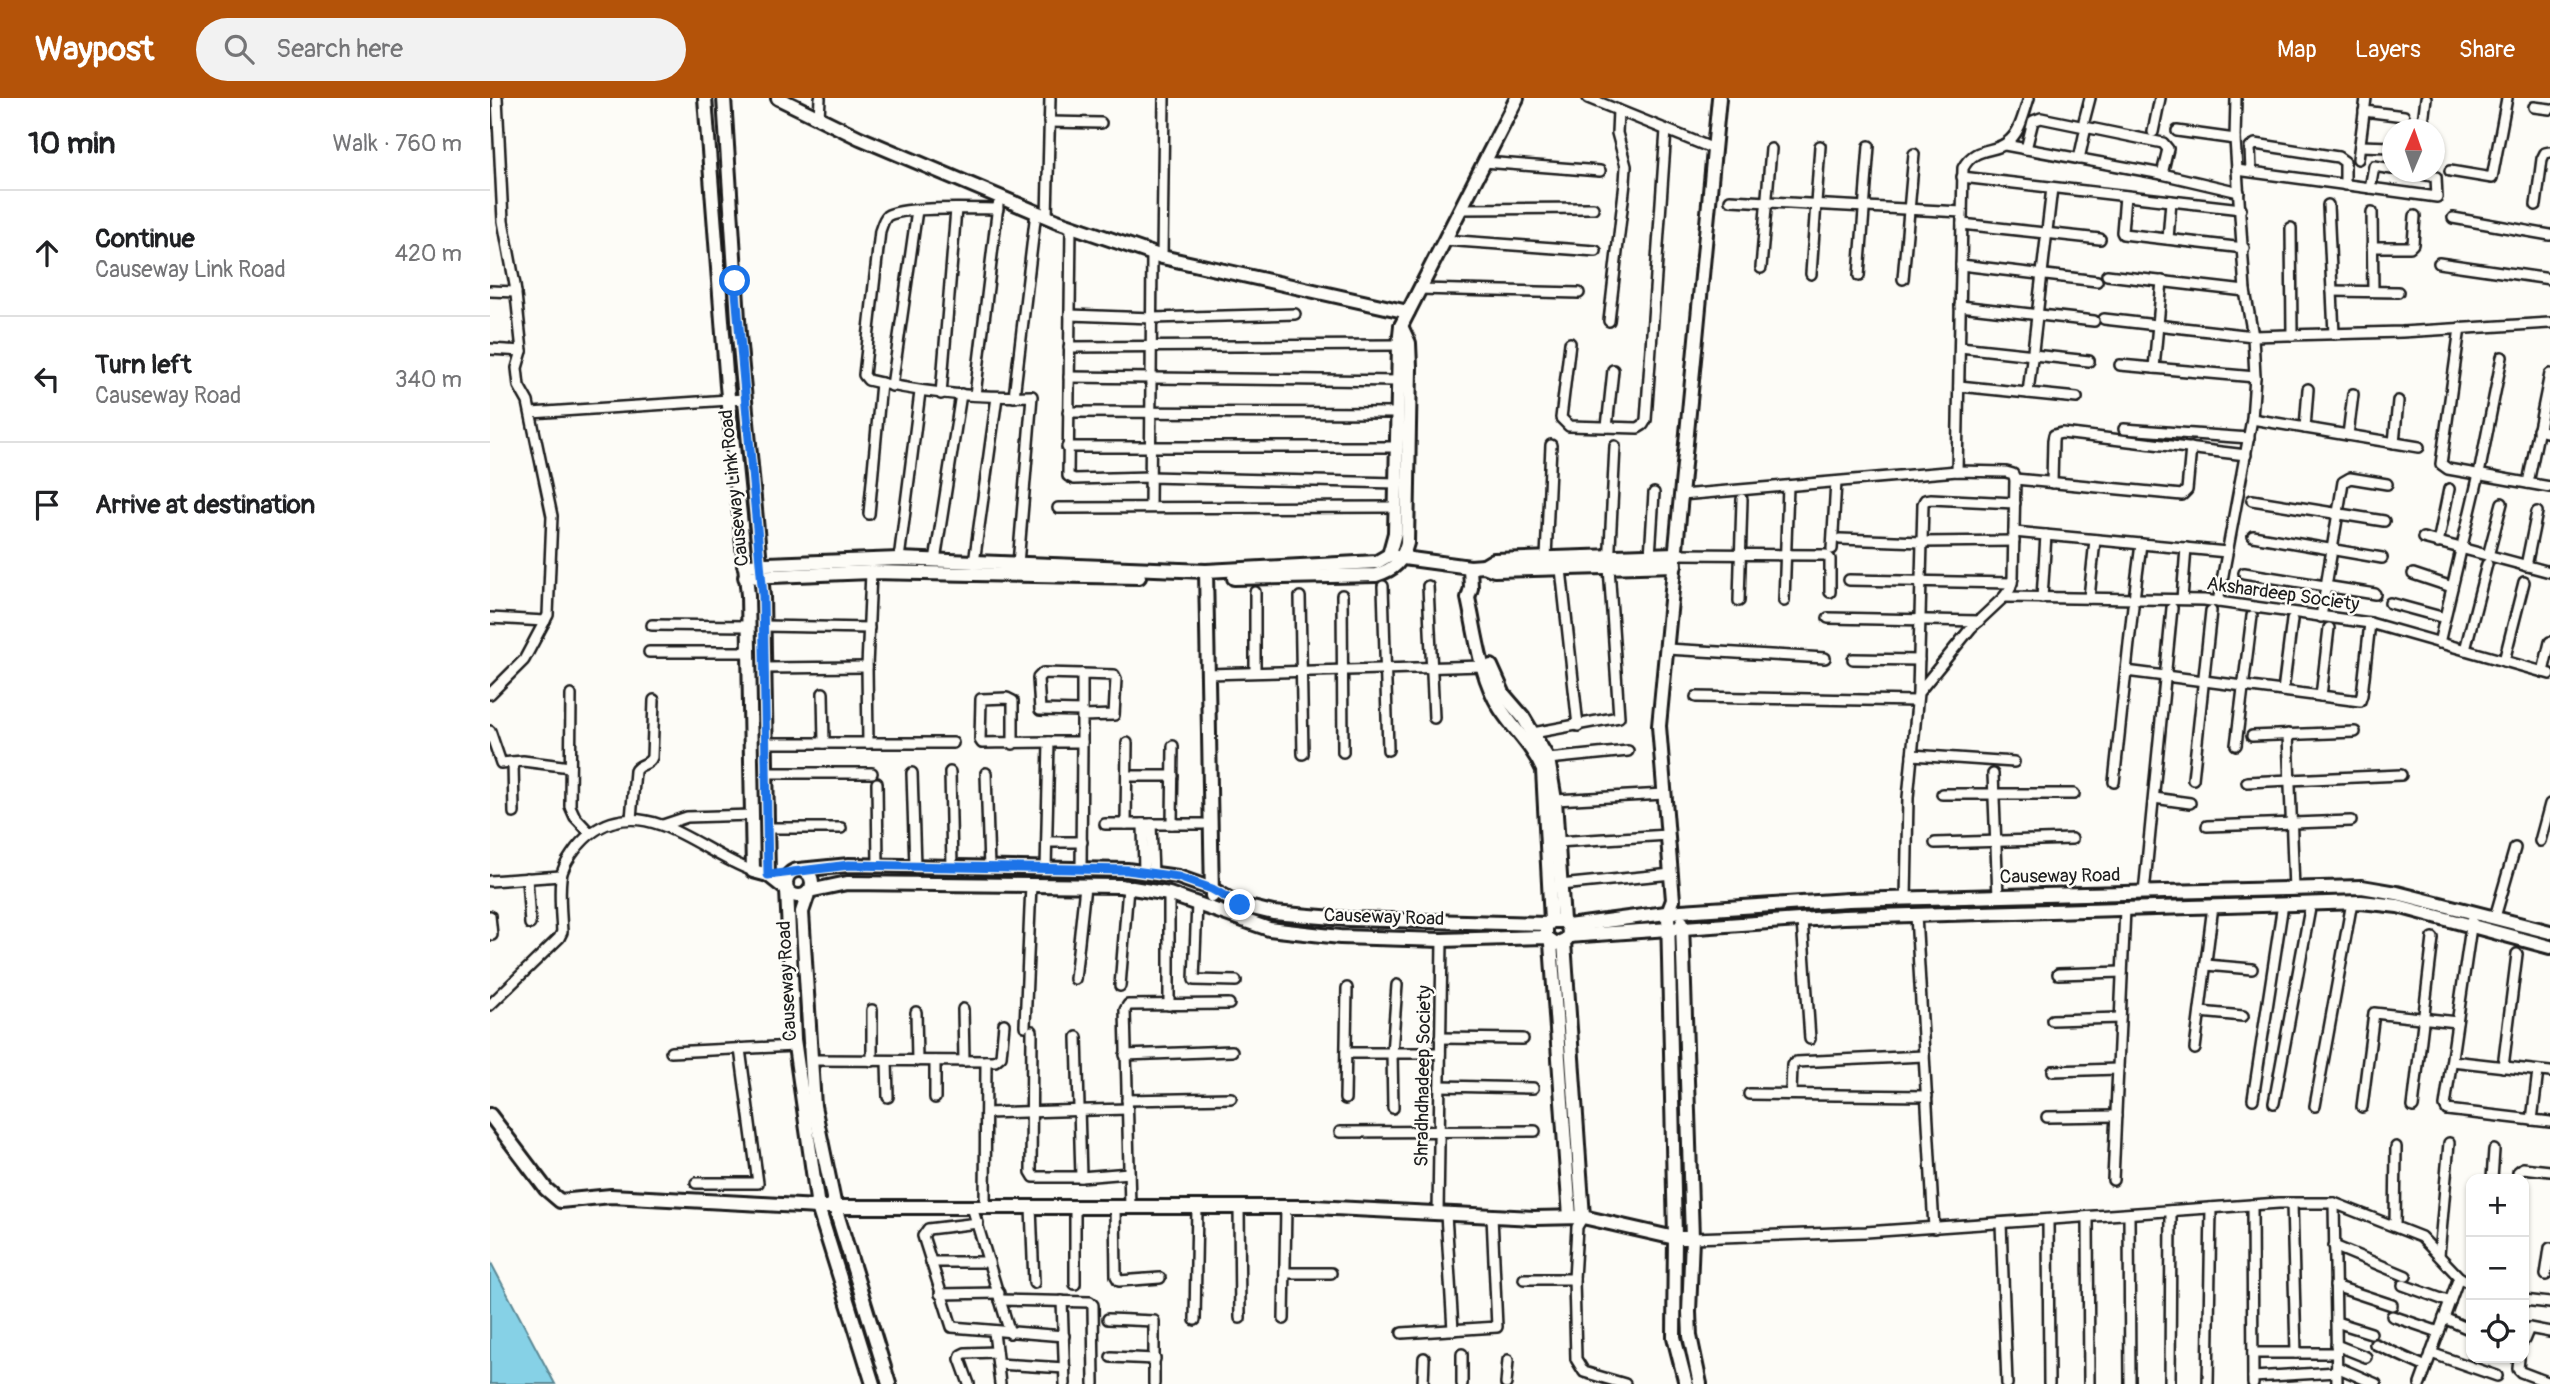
<!DOCTYPE html>
<html lang="en">
<head>
<meta charset="utf-8">
<style>
  :root { --surface:#fff; --page:#f2f2f2; --text:#202124; --muted:#757577; --line:#e0e0e0; --accent:#b45309 }
  body { margin:0; font-family:Pangolin,sans-serif; background:var(--page); color:var(--text) }
  .controls { position:absolute; right:21px; bottom:21px; display:grid; overflow:hidden; border-radius:14px; box-shadow:0 2px 5px #0004 }
  .controls button { width:63px; height:63px; display:grid; place-items:center; padding:0; border:0; border-bottom:2px solid var(--line); background:var(--surface); color:var(--text); font:35px sans-serif }
  .compass { position:absolute; left:1892px; top:21px; width:63px; height:63px; border-radius:50%; background:var(--surface); box-shadow:0 2px 5px #0004; rotate:2deg }
  .stop { position:absolute; width:21px; height:21px; margin:-16px; border:5px solid #1a73e8; border-radius:50%; background:#fff }
  .stop.end { background:#1a73e8; border-color:#fff; box-shadow:0 2px 7px #0008 }
  .list { margin:0; padding:0; list-style:none }
  h2 { display:flex; justify-content:space-between; align-items:center; height:91px; margin:0; padding:0 28px; font-size:30px }
  h2 small { font-size:23px; font-weight:400; color:var(--muted) }
  .list li { display:grid; grid-template-columns:46px 1fr auto; gap:21px; align-items:center; box-sizing:border-box; height:126px; padding:0 28px; border-top:2px solid var(--line) }
  .list b { display:block; font-size:26px; white-space:nowrap }
  .list p { margin:0; font-size:23px; white-space:nowrap; color:var(--muted) }
  .list em { font-size:23px; font-style:normal; color:var(--muted) }
  .icon { flex:none; width:38px; height:38px; fill:none; stroke:currentColor; stroke-width:2; stroke-linecap:round; stroke-linejoin:round }
  .map { position:relative; flex:none; width:2060px; height:1286px; overflow:hidden }
  header { display:flex; align-items:center; gap:42px; box-sizing:border-box; height:98px; padding:0 35px; background:var(--accent); color:#fff }
  header strong { font-size:33px }
  nav { display:flex; gap:38px; margin-inline-start:auto; font-size:24px }
  .search { width:490px; height:63px; background:var(--page); display:flex; align-items:center; gap:18px; box-sizing:border-box; padding:0 24px; border-radius:38px; color:var(--muted); font-size:26px }
  main { display:flex }
  aside { flex:1; background:var(--surface) }
  .map>svg:first-child { display:block }
  .water { fill:#86d1e6; stroke:#5c8995; stroke-width:2 }
  .lines { fill:none; stroke-linecap:round; stroke-linejoin:round }
  .street-casing { stroke:#1c1c1c; stroke-width:14 }
  .secondary-casing { stroke:#1c1c1c; stroke-width:18 }
  .street { stroke:#fdfcf7; stroke-width:9 }
  .secondary { stroke:#fdfcf7; stroke-width:12 }
  .route { stroke:#1a73e8; stroke-width:9 }
  .labels { text-anchor:middle; dominant-baseline:central; stroke-width:5; stroke-linejoin:round; paint-order:stroke }
  .street-label { font-size:19px; fill:#1c1c1c; stroke:#fdfcf7 }
</style>
</head>
<body>
<header>
<strong>Waypost</strong>
<div class="search"><svg class="icon" aria-label="search" viewBox="0 0 24 24"><circle cx="10" cy="10" r="6"/><path d="M15 15l6 6"/></svg>Search here</div>
<nav><a>Map</a><a>Layers</a><a>Share</a></nav>
</header>
<main>
<aside>
<h2>10 min<small>Walk · 760 m</small></h2>
<ul class="list">
<li><svg class="icon" aria-label="ahead" viewBox="0 0 24 24"><path d="M12 20V5M6 11l6-6 6 6"/></svg><div><b>Continue</b><p>Causeway Link Road</p></div><em>420 m</em></li>
<li><svg class="icon" aria-label="left" viewBox="0 0 24 24"><path d="M17 20v-9H6M10 6l-5 5 5 5"/></svg><div><b>Turn left</b><p>Causeway Road</p></div><em>340 m</em></li>
<li><svg class="icon" aria-label="arrive" viewBox="0 0 24 24"><path d="M6 21V4h12l-3 4 3 4H6"/></svg><div><b>Arrive at destination</b></div></li>
</ul>
</aside>
<div class="map">
<svg width="2060" height="1286" viewBox="0 0 2060 1286">
  <rect width="100%" height="100%" fill="#fdfcf7"/>
  <filter id="ink" filterUnits="userSpaceOnUse"><feTurbulence type="fractalNoise" baseFrequency=".0143" numOctaves="2"/><feDisplacementMap in="SourceGraphic" scale="14" xChannelSelector="R" yChannelSelector="G"/><feConvolveMatrix kernelMatrix="1 2 1 2 8 2 1 2 1" color-interpolation-filters="sRGB"/></filter>
  <g filter="url(#ink)">
    <polygon class="water" points="0,1163 65,1286 0,1286"/>
    <g class="lines">
      <g class="street-casing">
        <g id="street">
          <polyline points="1098,0 1224,51"/>
          <polyline points="1746,0 1745,41 1755,193 1763,238 1912,234 2060,225"/>
          <polyline points="2044,9 2060,11"/>
          <polyline points="1874,13 1914,18"/>
          <polyline points="329,20 330,0"/>
          <polyline points="1594,23 1600,0"/>
          <polyline points="559,24 611,25"/>
          <polyline points="1932,32 1936,0"/>
          <polyline points="1687,33 1745,41"/>
          <polyline points="1663,34 1670,0"/>
          <polyline points="1515,47 1672,76 1749,94"/>
          <polyline points="1870,48 1902,49"/>
          <polyline points="1536,51 1543,23 1551,20 1673,45 1678,51 1672,76"/>
          <polyline points="1589,61 1596,29"/>
          <polyline points="1868,61 1876,0"/>
          <polyline points="994,64 1110,73"/>
          <polyline points="1747,72 1947,99 1946,79 1921,74"/>
          <polyline points="1761,73 1760,50 1765,46 1848,59 1855,64 1855,87"/>
          <polyline points="1960,73 2002,80 2017,0"/>
          <polyline points="1472,79 1751,111"/>
          <polyline points="1880,90 1884,68 1902,71"/>
          <polyline points="1635,98 1632,134 1633,136 1754,150"/>
          <polyline points="1240,102 1472,114"/>
          <polyline points="1838,107 1844,236"/>
          <polyline points="2046,107 2052,61 2055,55 2060,54"/>
          <path d="M508 111C487 111 411 108 397 118 393 122 392 128 390 133L374 277 378 282C432 295 486 300 542 298L528 466"/>
          <polyline points="970,111 1103,110"/>
          <polyline points="1882,114 1883,193"/>
          <polyline points="557,119 560,0"/>
          <polyline points="1963,120 2060,137"/>
          <polyline points="1472,126 1610,141"/>
          <polyline points="581,128 578,378 584,381 660,379 907,385"/>
          <polyline points="1801,130 1802,237"/>
          <polyline points="1678,141 1681,103"/>
          <polyline points="954,142 1106,153"/>
          <polyline points="1882,149 1920,149 1923,146 1925,118"/>
          <polyline points="672,159 674,0"/>
          <polyline points="1949,165 2060,181"/>
          <polyline points="1471,167 1607,183"/>
          <polyline points="1271,170 1281,51"/>
          <polyline points="1321,176 1330,48"/>
          <polyline points="1617,177 1755,193"/>
          <polyline points="1369,178 1379,48"/>
          <polyline points="1413,181 1424,56"/>
          <polyline points="929,191 1089,195"/>
          <polyline points="0,193 26,194"/>
          <polyline points="1842,193 1908,194"/>
          <polyline points="1470,208 1604,223"/>
          <polyline points="580,217 662,220 805,216"/>
          <polyline points="1614,221 1763,238 1765,279 1762,321 1728,504"/>
          <polyline points="1119,223 1135,85 1136,68 1127,35 1128,12"/>
          <polyline points="1970,230 1951,366 1958,371 2060,389"/>
          <polyline points="1080,245 1071,320 1079,328 1148,330 1153,327 1156,322 1176,32"/>
          <polyline points="579,249 909,247"/>
          <polyline points="1470,249 1599,263"/>
          <polyline points="0,251 32,253"/>
          <polyline points="1630,267 1765,279"/>
          <polyline points="1664,270 1672,183"/>
          <polyline points="579,279 909,283"/>
          <polyline points="402,288 427,112"/>
          <polyline points="1469,288 1587,300"/>
          <polyline points="1538,295 1562,90"/>
          <polyline points="451,296 466,111"/>
          <polyline points="485,297 508,107"/>
          <polyline points="524,299 546,114"/>
          <polyline points="578,314 908,315"/>
          <polyline points="41,315 254,301"/>
          <polyline points="1762,321 1929,349"/>
          <polyline points="1117,329 1123,272"/>
          <polyline points="1815,330 1818,291"/>
          <polyline points="1634,331 1759,340"/>
          <polyline points="2048,332 2060,335"/>
          <polyline points="1858,337 1863,296"/>
          <polyline points="1904,345 1908,303"/>
          <polyline points="577,349 908,349"/>
          <path d="M1467 373 1473 70C1486 46 1505 57 1520 42 1531 32 1534 14 1539 0"/>
          <polyline points="1525,381 1692,397 1697,392 1701,350"/>
          <polyline points="1562,385 1563,342 1564,337 1572,335 1756,357"/>
          <polyline points="2038,385 2060,276"/>
          <polyline points="1191,397 1467,373 1516,374 1523,376 1525,381 1523,480 1520,491 1514,499 1481,530 1428,595 1418,700 1416,801"/>
          <polyline points="1762,402 1894,423"/>
          <polyline points="660,409 662,155"/>
          <polyline points="568,410 906,409"/>
          <polyline points="379,416 391,285"/>
          <polyline points="1524,434 1737,454"/>
          <polyline points="1763,438 1892,460"/>
          <polyline points="1933,440 2060,474"/>
          <polyline points="1350,441 1432,444 1524,443"/>
          <polyline points="1948,445 1959,391"/>
          <polyline points="1342,451 1346,384"/>
          <polyline points="1186,456 1336,457 1340,461 1340,494"/>
          <polyline points="1160,458 1164,395"/>
          <polyline points="1998,458 2012,405"/>
          <polyline points="1056,460 1061,347"/>
          <polyline points="409,461 430,294"/>
          <polyline points="445,463 471,296"/>
          <polyline points="484,465 507,299"/>
          <polyline points="2036,468 2047,414"/>
          <polyline points="1071,471 1088,628"/>
          <polyline points="1754,475 1885,496"/>
          <polyline points="1923,476 1962,489"/>
          <polyline points="1359,482 1522,485"/>
          <polyline points="893,488 898,652"/>
          <polyline points="938,488 944,620"/>
          <polyline points="765,494 765,574"/>
          <polyline points="852,497 853,654"/>
          <polyline points="810,499 813,656"/>
          <polyline points="1514,499 1714,502 1880,525 2060,576"/>
          <polyline points="1552,500 1556,437"/>
          <polyline points="1599,500 1605,442"/>
          <polyline points="1644,501 1651,446"/>
          <polyline points="1692,501 1696,450"/>
          <polyline points="1249,503 1252,401"/>
          <polyline points="1294,503 1298,388"/>
          <polyline points="1900,505 1955,520"/>
          <polyline points="1831,519 1853,384 1860,380 1897,386"/>
          <polyline points="0,520 55,523"/>
          <polyline points="1338,520 1489,523"/>
          <polyline points="162,527 258,528"/>
          <polyline points="274,528 379,530"/>
          <polyline points="1949,545 1989,376 2012,259"/>
          <polyline points="1177,551 1335,560"/>
          <polyline points="1975,552 1997,466"/>
          <polyline points="159,554 259,554"/>
          <polyline points="1363,561 1429,562"/>
          <polyline points="2014,563 2034,484"/>
          <polyline points="275,570 377,569"/>
          <polyline points="1636,573 1870,603 1872,597 1880,525"/>
          <polyline points="2053,574 2060,544"/>
          <polyline points="592,576 553,575 548,580 550,612 592,613"/>
          <polyline points="718,576 993,568"/>
          <polyline points="1428,593 1433,406 1435,402 1441,401 1525,405"/>
          <polyline points="1793,593 1802,522"/>
          <polyline points="333,595 334,645"/>
          <polyline points="0,596 34,562 58,517 62,418 38,304 29,288 27,270 32,253 25,187 13,123 7,0"/>
          <polyline points="81,597 80,708 85,719 100,735"/>
          <polyline points="1831,598 1839,530"/>
          <polyline points="1206,599 1426,603"/>
          <polyline points="0,633 11,665 33,663 80,669"/>
          <polyline points="1043,635 1129,619 1119,469 1125,348"/>
          <polyline points="1798,636 1804,791"/>
          <polyline points="1762,638 1865,634"/>
          <polyline points="592,644 592,576 624,577 626,581 624,617 592,618"/>
          <polyline points="276,645 463,645"/>
          <polyline points="378,645 377,569 381,474"/>
          <polyline points="523,646 523,603 517,600 491,601 490,642 492,645 559,644"/>
          <polyline points="1746,647 1762,518"/>
          <polyline points="1422,657 1524,664"/>
          <polyline points="1058,661 1138,653"/>
          <polyline points="23,664 24,715"/>
          <polyline points="460,674 462,769"/>
          <polyline points="276,675 382,675"/>
          <polyline points="422,675 425,768"/>
          <polyline points="496,675 499,770"/>
          <polyline points="1503,676 1508,798"/>
          <polyline points="637,678 683,678"/>
          <polyline points="1703,681 1721,513"/>
          <polyline points="1624,684 1643,508"/>
          <polyline points="1757,684 1911,677"/>
          <polyline points="387,685 388,768"/>
          <polyline points="1452,696 1584,696"/>
          <polyline points="1664,700 1700,705"/>
          <polyline points="1065,702 1174,696"/>
          <path d="M141 721 145 673C149 665 159 668 162 659L164 602"/>
          <polyline points="615,726 713,726"/>
          <polyline points="636,726 637,645"/>
          <polyline points="653,726 654,775"/>
          <polyline points="661,726 663,776"/>
          <polyline points="682,726 683,648"/>
          <polyline points="173,727 197,719 262,717"/>
          <polyline points="1717,728 1861,723"/>
          <polyline points="277,730 351,730"/>
          <polyline points="2050,743 2060,706"/>
          <polyline points="557,744 592,744"/>
          <polyline points="1067,744 1178,737"/>
          <polyline points="1445,745 1582,741"/>
          <polyline points="556,771 559,644 592,644 591,771"/>
          <polyline points="37,780 40,826"/>
          <polyline points="0,783 71,778"/>
          <polyline points="1070,787 1182,776"/>
          <polyline points="1654,795 1682,510"/>
          <polyline points="707,805 704,882 746,883"/>
          <polyline points="1426,817 1444,1130"/>
          <polyline points="0,818 2,837"/>
          <polyline points="2005,819 2025,750"/>
          <polyline points="1312,822 1320,941"/>
          <polyline points="1982,822 1955,1008 1957,1012 2060,1024"/>
          <polyline points="1716,867 1762,871"/>
          <polyline points="1568,876 1632,874"/>
          <polyline points="585,881 595,788"/>
          <polyline points="630,888 638,789"/>
          <path d="M0 907 69 840 72 834C71 816 69 797 71 780 72 771 77 763 82 756 104 724 135 714 171 727 203 739 230 761 263 773"/>
          <polyline points="679,907 679,796"/>
          <polyline points="473,911 474,963"/>
          <polyline points="382,912 382,963"/>
          <polyline points="426,914 427,963"/>
          <polyline points="1710,914 1753,918"/>
          <polyline points="1562,922 1630,920"/>
          <polyline points="535,928 541,787"/>
          <polyline points="542,933 541,1074 544,1079 591,1079 639,1075"/>
          <polyline points="587,939 591,1079"/>
          <polyline points="950,940 1033,941"/>
          <polyline points="1705,951 1723,808"/>
          <polyline points="181,954 305,948"/>
          <polyline points="856,955 950,955"/>
          <polyline points="635,957 742,953"/>
          <polyline points="321,962 505,963 511,958 514,926"/>
          <polyline points="397,963 398,999"/>
          <polyline points="445,963 445,1000"/>
          <polyline points="1962,963 2060,974"/>
          <polyline points="2013,969 2027,856"/>
          <polyline points="1563,973 1628,971"/>
          <polyline points="950,988 1043,990"/>
          <polyline points="1259,996 1437,998"/>
          <polyline points="1301,996 1302,967 1306,964 1434,958"/>
          <polyline points="855,1001 857,890"/>
          <polyline points="1763,1001 1793,806"/>
          <polyline points="637,1002 741,1000"/>
          <polyline points="1784,1005 1821,805"/>
          <polyline points="1825,1008 1862,804"/>
          <polyline points="1872,1009 1884,915 1967,924"/>
          <polyline points="1923,1009 1943,840"/>
          <polyline points="903,1010 902,955 907,887"/>
          <polyline points="496,1015 637,1011"/>
          <polyline points="1557,1019 1626,1018"/>
          <polyline points="2042,1022 2048,973"/>
          <polyline points="850,1034 1045,1033"/>
          <polyline points="2002,1081 2004,1052"/>
          <polyline points="2028,1081 2028,1074 2033,1070 2060,1073"/>
          <polyline points="1623,1082 1635,811"/>
          <polyline points="206,1085 268,1085 250,951"/>
          <polyline points="1802,1105 1806,1255"/>
          <polyline points="1844,1105 1847,1286"/>
          <polyline points="1762,1107 1763,1286"/>
          <polyline points="482,1109 520,1235"/>
          <polyline points="495,1109 496,963"/>
          <polyline points="541,1109 544,1185"/>
          <polyline points="585,1109 585,1186"/>
          <polyline points="625,1109 626,1178 629,1183 670,1180"/>
          <polyline points="640,1109 635,912 638,907 739,906"/>
          <polyline points="749,1109 750,1220"/>
          <polyline points="948,1115 952,842"/>
          <polyline points="956,1116 963,1232"/>
          <polyline points="1639,1117 1640,1286"/>
          <polyline points="1093,1119 1087,1129 1084,1181 1086,1261 1094,1274 1135,1286"/>
          <polyline points="1598,1120 1599,1286"/>
          <polyline points="1558,1122 1559,1286"/>
          <polyline points="488,1125 438,1131 433,1138 462,1229 574,1238"/>
          <polyline points="1511,1125 1517,1286"/>
          <polyline points="1905,1128 1906,1049"/>
          <polyline points="1202,1140 1376,1134 1789,1105 1844,1105 1931,1139 1969,1179 1981,1186"/>
          <polyline points="1844,1148 1916,1178"/>
          <polyline points="1949,1157 1959,1045"/>
          <polyline points="441,1164 499,1164"/>
          <polyline points="795,1175 841,1175"/>
          <polyline points="2056,1177 2060,1150"/>
          <polyline points="1034,1181 1084,1181"/>
          <polyline points="1913,1187 1960,1204"/>
          <polyline points="1845,1188 1902,1207"/>
          <polyline points="450,1196 509,1195"/>
          <polyline points="510,1202 600,1204 603,1207 604,1286"/>
          <polyline points="2034,1202 2060,1205"/>
          <polyline points="572,1203 575,1286"/>
          <polyline points="1902,1218 1949,1234"/>
          <polyline points="1954,1220 1981,1232"/>
          <polyline points="618,1221 664,1223 664,1286"/>
          <polyline points="794,1221 796,1109"/>
          <polyline points="705,1222 707,1109"/>
          <polyline points="1846,1224 1881,1235"/>
          <polyline points="504,1234 510,1286"/>
          <polyline points="912,1235 1007,1229 1002,1118"/>
          <polyline points="2034,1242 2039,1230 2060,1234"/>
          <polyline points="1885,1246 1936,1269"/>
          <polyline points="1846,1247 1876,1259"/>
          <polyline points="1763,1255 1846,1255"/>
          <polyline points="1941,1255 2007,1278"/>
          <polyline points="621,1259 665,1261"/>
          <polyline points="2029,1260 2028,1271 2031,1274 2060,1285"/>
          <polyline points="508,1266 575,1270"/>
          <polyline points="1847,1269 1886,1286"/>
          <polyline points="1763,1279 1847,1274"/>
          <polyline points="479,1286 470,1261 471,1257 475,1255 506,1254"/>
          <polyline points="933,1286 934,1260"/>
          <polyline points="972,1286 972,1256"/>
          <polyline points="1016,1286 1018,1262"/>
          <polyline points="1680,1286 1681,1113"/>
          <polyline points="1718,1286 1721,1110"/>
          <polyline points="1930,1286 1969,1179"/>
        </g>
      </g>
      <g class="secondary-casing">
        <g id="secondary">
          <polyline points="215,0 237,288 258,497 263,773 278,777 297,792 304,941 328,1109 383,1286"/>
          <polyline points="234,0 249,237 273,498 278,777"/>
          <polyline points="288,0 370,40 567,123 672,159 918,214"/>
          <polyline points="906,459 980,469 994,468 1004,472 1185,467"/>
          <polyline points="254,467 409,461 716,473 887,464 899,457 905,435 909,247 911,228 1027,0"/>
          <polyline points="994,468 1004,462 1186,456"/>
          <path d="M980 469 981 490 978 500C986 536 990 578 1010 610 1023 631 1043 648 1053 672L1061 823"/>
          <polyline points="716,473 722,798"/>
          <polyline points="255,479 381,474 649,479"/>
          <path d="M744 480 886 477C905 471 912 464 917 445L920 269 919 245 911 228"/>
          <polyline points="1001,568 1014,597 1033,619 1058,661 1065,702 1073,823"/>
          <polyline points="309,772 359,767 637,772 688,779 722,791 750,807 783,815 857,821 1058,826"/>
          <circle cx="309" cy="785" r="13"/>
          <polyline points="1192,824 1202,1140 1199,1214 1200,1238 1210,1286"/>
          <polyline points="1078,828 1191,813 1358,802 1872,789 1907,795 2060,834"/>
          <polyline points="1078,838 1353,819 1871,804 1908,808 2060,849"/>
          <polyline points="1074,844 1093,1119"/>
          <polyline points="1061,845 1080,1119"/>
          <polyline points="0,1017 56,1091 70,1103 121,1098 328,1109 824,1109 1044,1120 1093,1119 1185,1140 1202,1140"/>
          <path d="M399 1286 345 1109 324 1008 312 814 319 793 357 785 630 788 679 796 779 831 850 839 952 842 1056 839 1066 846 1077 841C1081 834 1079 828 1073 823H1061L1056 829V839"/>
          <polyline points="1196,1286 1184,1239 1185,1140 1178,815 1183,802 1169,628 1229,0"/>
        </g>
      </g>
      <use href="#street" class="street"/>
      <use href="#secondary" class="secondary"/>
    </g>
  </g>
  <g class="lines" filter="url(#ink)">
    <polyline class="route" points="245,183 273,498 278,777 359,767 637,772 688,779 722,791 750,807"/>
  </g>
  <g class="labels">
    <g class="street-label">
      <text transform="translate(244 390) rotate(-96)">Causeway Link Road</text>
      <text transform="translate(1793 496) rotate(8)">Akshardeep Society</text>
      <text transform="translate(1570 778) rotate(-1)">Causeway Road</text>
      <text transform="translate(894 819) rotate(2)">Causeway Road</text>
      <text transform="translate(297 883) rotate(-93)">Causeway Road</text>
      <text transform="translate(933 978) rotate(-89)">Shradhdhadeep Society</text>
    </g>
  </g>
</svg>
<div class="controls">
<button>+</button>
<button>−</button>
<button><svg class="icon" aria-label="locate" viewBox="0 0 24 24"><circle cx="12" cy="12" r="6"/><path d="M12 2v4M12 18v4M2 12h4M18 12h4"/></svg></button>
</div>
<svg class="compass" viewBox="-18 -18 36 36"><path d="M0-13l5 13h-10z" fill="#e53935"/><path d="M0 13l5-13h-10z" fill="#757577"/></svg>
<div class="stop" style="left:245px;top:183px"></div>
<div class="stop end" style="left:750px;top:807px"></div>
</div>
</main>
</body>
</html>
